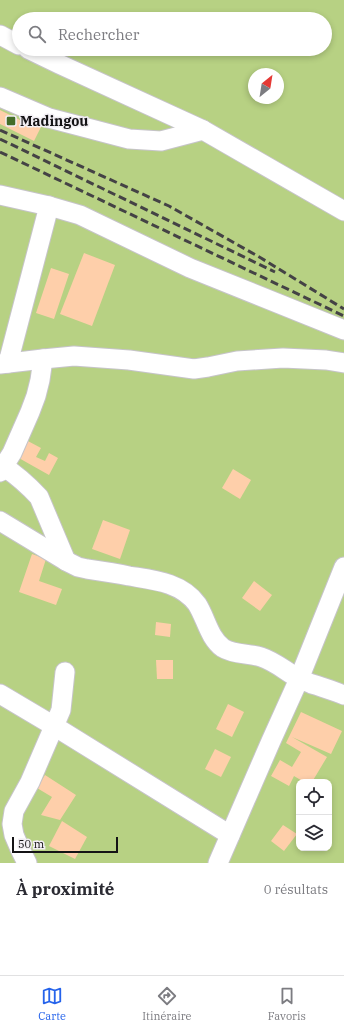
<!DOCTYPE html>
<html lang="fr">
<head>
<meta charset="utf-8">
<style>
  :root { --surface:#fff; --page:#f2f2f3; --text:#2b2b33; --muted:#7c7c81; --line:#e1e1e2; --accent:#2563eb }
  body { margin:0; font-family:"IBM Plex Serif",serif; background:var(--page); color:var(--text) }
  .controls { position:absolute; right:12px; bottom:12px; display:grid; overflow:hidden; border-radius:8px; box-shadow:0 2px 6px #0003 }
  .controls button { width:36px; height:36px; display:grid; place-items:center; padding:0; border:0; border-bottom:1px solid var(--line); background:var(--surface); color:var(--text); font:20px sans-serif }
  .compass { position:absolute; left:248px; top:68px; width:36px; height:36px; border-radius:50%; background:var(--surface); box-shadow:0 2px 6px #0003; rotate:30deg }
  .scale { position:absolute; left:12px; bottom:10px; width:106px; box-sizing:border-box; padding-left:4px; border:2px solid #141315; border-top:0; font-size:11px; line-height:14px; white-space:nowrap; color:#141315; -webkit-text-stroke:3px #f2eff4; paint-order:stroke }
  .list { margin:0; padding:0; list-style:none }
  h2 { display:flex; justify-content:space-between; align-items:center; height:52px; margin:0; padding:0 16px; font-size:17px }
  h2 small { font-size:13px; font-weight:400; color:var(--muted) }
  .icon { flex:none; width:22px; height:22px; fill:none; stroke:currentColor; stroke-width:2; stroke-linecap:round; stroke-linejoin:round }
  .map { position:relative; flex:none; width:344px; height:863px; overflow:hidden }
  .search { position:absolute; background:var(--surface); box-shadow:0 2px 6px #0003; left:12px; right:12px; top:12px; height:44px; display:flex; align-items:center; gap:10px; box-sizing:border-box; padding:0 14px; border-radius:22px; color:var(--muted); font-size:15px }
  .sheet { height:112px; background:var(--surface) }
  nav { display:flex; justify-content:space-around; align-items:center; box-sizing:border-box; height:56px; border-top:1px solid var(--line); background:var(--surface); font-size:11px; color:var(--muted) }
  nav a { display:grid; justify-items:center; gap:2px }
  nav .on { color:var(--accent) }
  .map>svg:first-child { display:block }
  .green { fill:#b7d183; fill-rule:evenodd }
  .building { fill:#fecfaa }
  .lines { fill:none; stroke-linecap:round; stroke-linejoin:round }
  .minor-casing { stroke:#c6c4c9; stroke-width:21 }
  .minor { stroke:#fff; stroke-width:19 }
  .rail { stroke:#444245; stroke-width:3; stroke-dasharray:8 4; stroke-linecap:butt }
  .poi-dot { fill:#436d29; stroke:#f2eff4; stroke-width:1.5 }
  .labels { text-anchor:middle; dominant-baseline:central; stroke-width:3; stroke-linejoin:round; paint-order:stroke }
  .poi-label { font-size:14px; font-weight:bold; fill:#141315; stroke:#f2eff4; text-anchor:start }
</style>
</head>
<body>
<div class="map">
<svg width="344" height="863" viewBox="0 0 344 863">
  <rect width="100%" height="100%" fill="#f2eff4"/>
  <path class="green" d="M0 0H344V863H0ZM19 19H325V49H19ZM254 74H278V98H254ZM299 782H329V848H299Z"/>
  <g class="building">
    <polygon points="0,110 32,126 36,118 44,121 34,141 0,124"/>
    <polygon points="84,253 115,265 92,326 60,314"/>
    <polygon points="51,268 69,274 54,319 36,313"/>
    <polygon points="26,440 41,448 36,457 45,461 49,453 58,458 49,475 17,457"/>
    <polygon points="233,469 251,480 240,499 222,488"/>
    <polygon points="103,520 130,530 120,559 92,549"/>
    <polygon points="32,554 46,559 39,581 62,589 56,605 19,592"/>
    <polygon points="254,581 272,595 260,611 242,598"/>
    <polygon points="156,622 171,624 170,637 155,635"/>
    <polygon points="156,660 173,660 173,679 157,679"/>
    <polygon points="228,704 244,712 232,737 216,729"/>
    <polygon points="301,712 342,731 331,754 292,737 327,757 312,782 304,782 294,776 289,786 271,776 280,760 292,767 301,752 286,743"/>
    <polygon points="215,749 231,757 221,777 205,769"/>
    <polygon points="45,775 76,795 60,820 41,815 52,797 37,788"/>
    <polygon points="62,821 87,837 75,859 49,846"/>
    <polygon points="283,825 297,834 284,851 271,841"/>
  </g>
  <g class="lines">
    <g class="minor-casing">
      <g id="minor">
        <polyline points="0,35 19,45"/>
        <polyline points="28,49 59,64 203,130 344,211"/>
        <polyline points="0,97 49,118 129,139 161,141 203,130"/>
        <polyline points="0,195 49,206 80,215 190,268 344,330"/>
        <polyline points="8,363 49,206"/>
        <polyline points="0,364 43,359 74,356 129,360 194,369 208,367 237,361 283,358 326,360 344,363"/>
        <path d="M0 464C14 473 28 485 39 497L66 561"/>
        <polyline points="0,472 12,453 30,412 36,396 40,380 43,359"/>
        <path d="M0 521 66 561 78 567 87 569C101 571 115 573 129 576 153 580 181 582 197 604 206 618 209 638 223 648 234 655 249 653 261 657 276 662 285 671 298 678 303 681 308 682 312 684 323 687 333 691 344 695"/>
        <polyline points="0,694 54,726 230,835"/>
        <polyline points="27,863 20,849 14,835 12,824 14,811 30,782 61,710 65,672"/>
        <polyline points="218,863 271,741 299,679 344,567"/>
      </g>
    </g>
    <use href="#minor" class="minor"/>
    <g class="rail">
      <polyline points="0,130 169,206 261,258 344,309"/>
      <polyline points="0,139 275,272"/>
      <polyline points="0,152 344,316"/>
    </g>
  </g>
  <rect class="poi-dot" x="6" y="116" width="10" height="10" rx="2"/>
  <g class="labels">
    <g class="poi-label">
      <text x="20" y="121">Madingou</text>
    </g>
  </g>
</svg>
<div class="controls">
<button><svg class="icon" aria-label="locate" viewBox="0 0 24 24"><circle cx="12" cy="12" r="6"/><path d="M12 2v4M12 18v4M2 12h4M18 12h4"/></svg></button>
<button><svg class="icon" aria-label="layers" viewBox="0 0 24 24"><path d="M12 4l9 5-9 5-9-5zM3 14l9 5 9-5"/></svg></button>
</div>
<svg class="compass" viewBox="-18 -18 36 36"><path d="M0-13l5 13h-10z" fill="#e53935"/><path d="M0 13l5-13h-10z" fill="#7c7c81"/></svg>
<div class="scale">50 m</div>
<div class="search"><svg class="icon" aria-label="search" viewBox="0 0 24 24"><circle cx="10" cy="10" r="6"/><path d="M15 15l6 6"/></svg>Rechercher</div>
</div>
<section class="sheet">
<h2>À proximité<small>0 résultats</small></h2>
<ul class="list">
</ul>
</section>
<nav>
<a class="on"><svg class="icon" aria-label="map" viewBox="0 0 24 24"><path d="M3 6l6-2 6 2 6-2v14l-6 2-6-2-6 2zM9 4v14M15 6v14"/></svg>Carte</a>
<a><svg class="icon" aria-label="directions" viewBox="0 0 24 24"><path d="M12 3l9 9-9 9-9-9zM9 14v-3h6M13 9l2 2-2 2"/></svg>Itinéraire</a>
<a><svg class="icon" aria-label="saved" viewBox="0 0 24 24"><path d="M7 4h10v16l-5-4-5 4z"/></svg>Favoris</a>
</nav>
</body>
</html>
